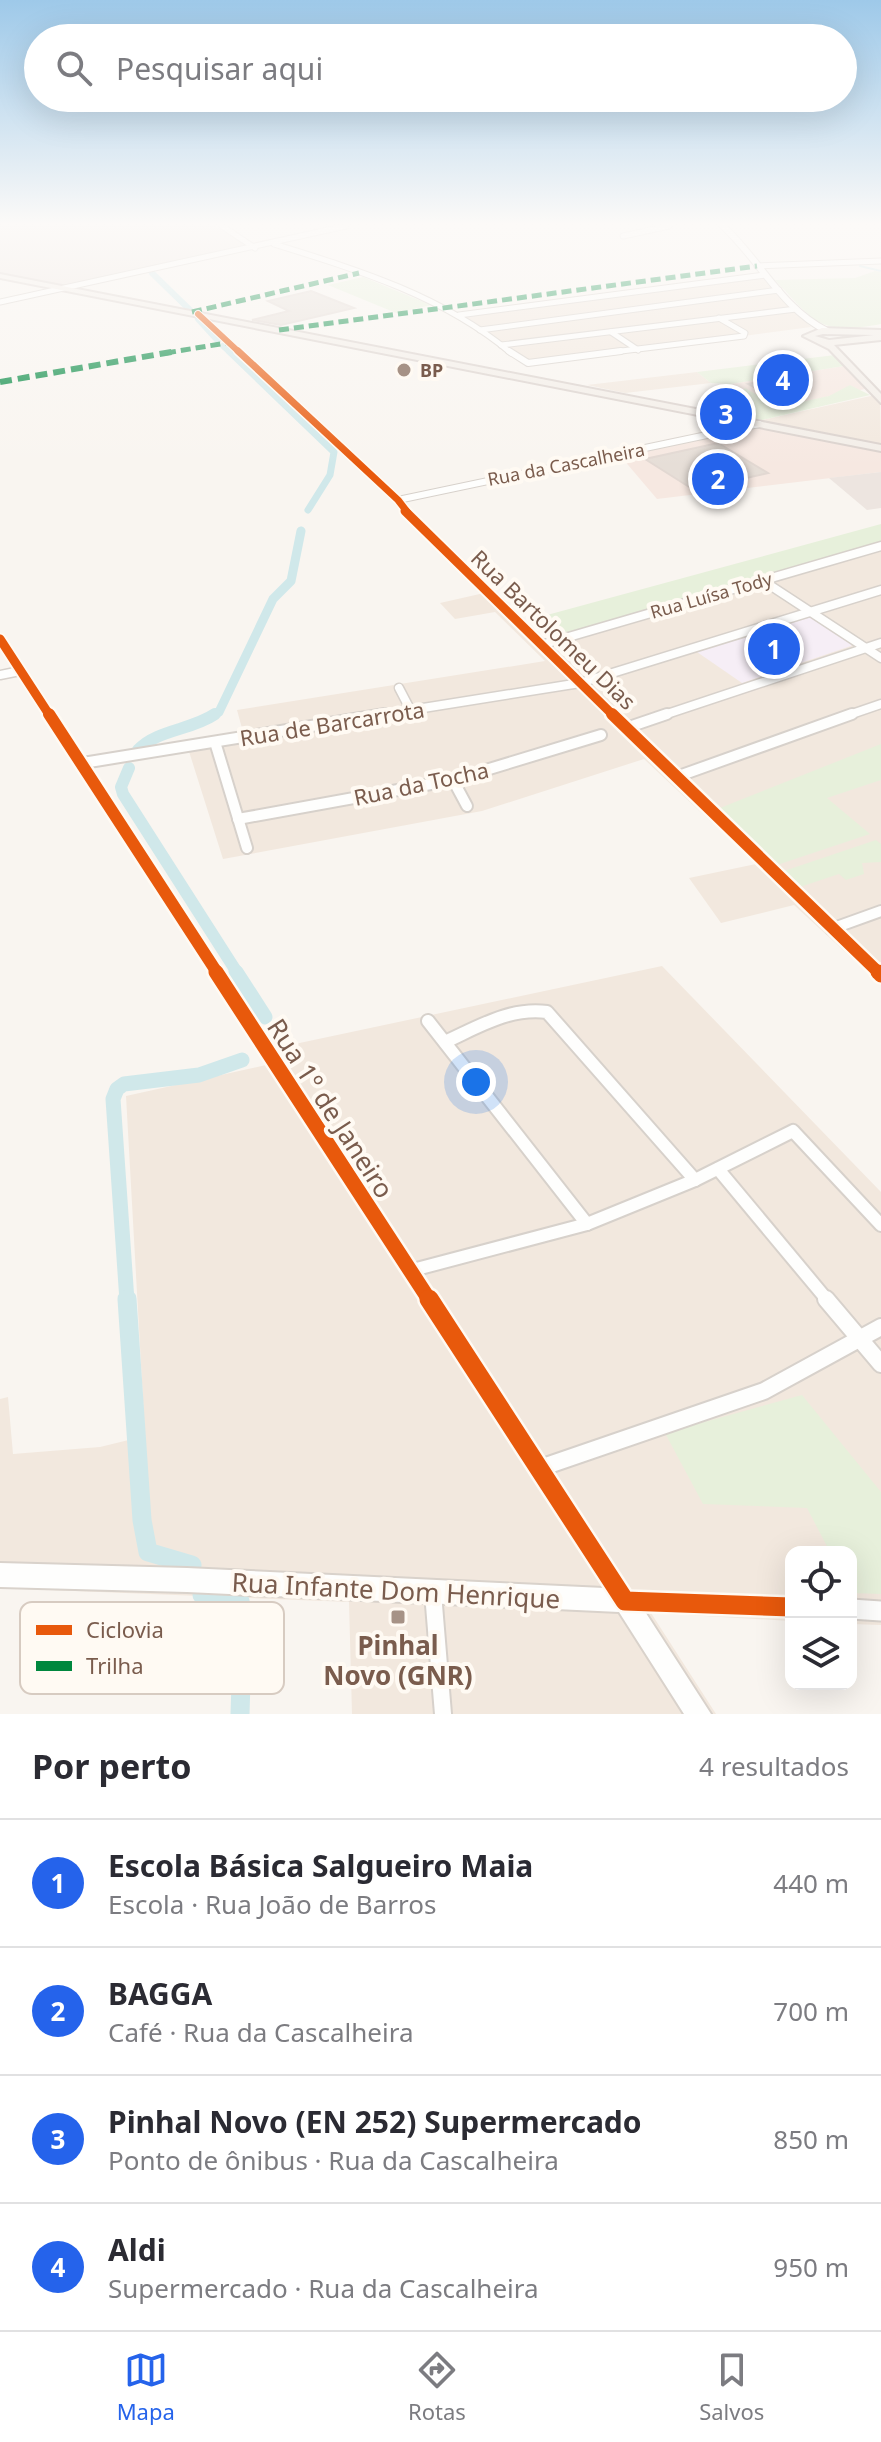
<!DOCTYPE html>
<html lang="pt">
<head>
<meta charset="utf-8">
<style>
  :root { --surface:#fff; --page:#f7f7f7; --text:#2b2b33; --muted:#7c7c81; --line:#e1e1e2; --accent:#2563eb }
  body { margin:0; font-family:"Noto Sans",sans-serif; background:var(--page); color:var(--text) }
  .controls { position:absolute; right:24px; bottom:24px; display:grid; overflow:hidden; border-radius:16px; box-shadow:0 8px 32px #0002 }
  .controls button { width:72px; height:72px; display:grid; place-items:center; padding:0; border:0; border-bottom:2px solid var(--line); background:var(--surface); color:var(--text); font:40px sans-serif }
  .you { position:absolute; left:476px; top:1082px; width:28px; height:28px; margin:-20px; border:6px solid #fff; border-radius:50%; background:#1a73e8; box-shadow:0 0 0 12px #1a73e833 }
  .badge { display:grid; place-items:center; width:52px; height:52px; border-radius:50%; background:var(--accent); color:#fff; font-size:26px; font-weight:700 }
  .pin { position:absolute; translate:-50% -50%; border:4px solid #fff; box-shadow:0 2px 8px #0006 }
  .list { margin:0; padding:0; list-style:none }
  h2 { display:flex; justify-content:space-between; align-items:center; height:104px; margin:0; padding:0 32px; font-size:34px }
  h2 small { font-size:26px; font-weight:400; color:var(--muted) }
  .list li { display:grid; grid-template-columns:52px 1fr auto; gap:24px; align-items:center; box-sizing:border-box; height:128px; padding:0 32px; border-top:2px solid var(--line) }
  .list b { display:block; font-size:30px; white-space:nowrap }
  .list p { margin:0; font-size:26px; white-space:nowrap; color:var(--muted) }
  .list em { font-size:26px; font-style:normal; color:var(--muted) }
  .icon { flex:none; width:44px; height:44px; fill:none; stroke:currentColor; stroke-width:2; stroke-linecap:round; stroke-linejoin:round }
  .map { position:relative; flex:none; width:881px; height:1714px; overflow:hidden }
  .search { position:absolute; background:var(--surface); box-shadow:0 8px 32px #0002; left:24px; right:24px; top:24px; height:88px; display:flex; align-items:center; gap:20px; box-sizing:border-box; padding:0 28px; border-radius:44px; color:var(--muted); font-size:30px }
  .sheet { height:616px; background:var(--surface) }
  nav { display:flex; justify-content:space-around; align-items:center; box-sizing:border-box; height:112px; border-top:2px solid var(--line); background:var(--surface); font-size:22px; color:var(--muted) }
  nav a { display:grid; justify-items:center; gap:4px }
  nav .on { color:var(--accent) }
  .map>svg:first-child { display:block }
  .residential { fill:#f2e8de }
  .commercial { fill:#f6e8e1 }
  .industrial { fill:#ede5e0 }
  .education { fill:#f6eef6 }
  .green { fill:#e7f0db }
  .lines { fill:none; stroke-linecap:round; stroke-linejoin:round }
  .stream { stroke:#d0e8ea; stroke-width:2 }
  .canal-far5 { stroke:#d0e8ea; stroke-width:6 }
  .canal-far4 { stroke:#d0e8ea; stroke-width:7 }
  .canal-far3 { stroke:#d0e8ea; stroke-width:9 }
  .canal-far2 { stroke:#d0e8ea; stroke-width:12 }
  .canal-far1 { stroke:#d0e8ea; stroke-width:15 }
  .canal { stroke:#d0e8ea; stroke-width:19 }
  .building { fill:#e6ded7; stroke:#e2d8d2; stroke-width:2 }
  .minor-far5-casing { stroke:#d7d1cb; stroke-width:7 }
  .minor-far4-casing { stroke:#d7d1cb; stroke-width:8 }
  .minor-far3-casing { stroke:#d7d1cb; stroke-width:11 }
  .minor-far2-casing { stroke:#d7d1cb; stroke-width:14 }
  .minor-far1-casing { stroke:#d7d1cb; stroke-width:16 }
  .minor-casing { stroke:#d7d1cb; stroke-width:20 }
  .tertiary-far1-casing { stroke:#d7d1cb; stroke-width:8 }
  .tertiary-casing { stroke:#d7d1cb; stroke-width:23 }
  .secondary-casing { stroke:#d9d2cb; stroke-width:4 }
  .primary-casing { stroke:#dad1cc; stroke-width:4 }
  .minor-far5 { stroke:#fefefd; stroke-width:5 }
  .minor-far4 { stroke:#fefefd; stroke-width:6 }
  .minor-far3 { stroke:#fefefd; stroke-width:8 }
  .minor-far2 { stroke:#fefefd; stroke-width:10 }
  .minor-far1 { stroke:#fefefd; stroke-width:12 }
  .minor { stroke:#fefefd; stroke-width:16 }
  .tertiary-far1 { stroke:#fefefd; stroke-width:6 }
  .tertiary { stroke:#fefefd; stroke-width:19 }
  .secondary { fill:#fefefd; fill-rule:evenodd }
  .primary { fill:#f3eee8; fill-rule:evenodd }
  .quiet-far1 { stroke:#00873e; stroke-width:5; stroke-dasharray:10 5; stroke-linecap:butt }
  .quiet { stroke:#00873e; stroke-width:6; stroke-dasharray:12 6; stroke-linecap:butt }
  .cycleway-far5-casing { stroke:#fffaf3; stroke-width:8 }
  .cycleway-far4-casing { stroke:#fffaf3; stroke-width:10 }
  .cycleway-far3-casing { stroke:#fffaf3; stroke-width:13 }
  .cycleway-far2-casing { stroke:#fffaf3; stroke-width:17 }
  .cycleway-far1-casing { stroke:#fffaf3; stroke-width:20 }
  .cycleway-casing { stroke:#fffaf3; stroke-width:24 }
  .cycleway-far5 { stroke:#e8590c; stroke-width:6 }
  .cycleway-far4 { stroke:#e8590c; stroke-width:7 }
  .cycleway-far3 { stroke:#e8590c; stroke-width:9 }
  .cycleway-far2 { stroke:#e8590c; stroke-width:12 }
  .cycleway-far1 { stroke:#e8590c; stroke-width:15 }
  .cycleway { stroke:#e8590c; stroke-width:19 }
  .poi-dot { fill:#a69286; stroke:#fffaf3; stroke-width:3 }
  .labels { text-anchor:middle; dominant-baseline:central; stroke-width:8; stroke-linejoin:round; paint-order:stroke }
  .far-poi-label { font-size:18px; font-weight:bold; fill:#7a5c4d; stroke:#fffaf3; text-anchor:start }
  .far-street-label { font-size:18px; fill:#7a5c4d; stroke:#fffaf3 }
  .street-label { font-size:22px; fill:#7a5c4d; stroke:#fffaf3 }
  .near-street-label { font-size:26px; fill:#7a5c4d; stroke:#fffaf3 }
  .near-poi-label { font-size:26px; font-weight:bold; fill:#7a5c4d; stroke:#fffaf3 }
  .key { fill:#fffaf3; stroke:#d7cbc1; stroke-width:2 }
  .key-label { font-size:22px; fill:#7a5c4d }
</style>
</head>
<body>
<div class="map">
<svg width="881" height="1714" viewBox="0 0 881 1714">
  <rect width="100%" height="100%" fill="#f9f5f0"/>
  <g class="residential">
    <polygon points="760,275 811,327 526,365 454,314"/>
    <polygon points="697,372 711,383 625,393 587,385"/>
    <polygon points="880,394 881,448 763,425 762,420"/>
    <polygon points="881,548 881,985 794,905 721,923 689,878 756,864 644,759 482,811 223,859 186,742 243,732 237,710 545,661 495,612 455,619 440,603 493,591 550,646"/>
    <polygon points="662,966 881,1192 881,1625 851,1624 851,1552 791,1552 791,1621 651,1613 716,1714 352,1714 349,1602 0,1588 0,1399 8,1397 13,1454 100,1447 145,1436 126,1096 266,1065 276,1048"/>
  </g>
  <g class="commercial">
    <polygon points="844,366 865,389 778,407 730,384"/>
    <polygon points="763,425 881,448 881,472 657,499 617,452"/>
  </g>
  <g class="industrial">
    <polygon points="0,226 215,226 250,248 64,287 0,274"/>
    <polygon points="881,472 881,508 867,510 829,478"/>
  </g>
  <polygon class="education" points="811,617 852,643 851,646 742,683 697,652"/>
  <g class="green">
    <path d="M875 271 881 272V324C819 336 815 322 775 280L855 278Z"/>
    <polygon points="363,277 431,305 396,313 328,285"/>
    <polygon points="835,355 844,366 730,384 711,383 697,372"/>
    <polygon points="850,385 870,395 762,420 720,413 745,388 778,407 829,396"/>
    <polygon points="881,524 881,542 558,637 552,639 536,618"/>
    <polygon points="881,744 881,780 827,798 870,834 777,865 720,808"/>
    <polygon points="876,840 881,844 881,862 862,863 864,874 846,880 839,874 800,887 784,871"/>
    <polygon points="802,1395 881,1492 881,1594 851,1593 851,1552 830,1552 807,1508 703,1504 665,1433"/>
  </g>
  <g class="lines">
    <polyline class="stream" points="860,266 881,271"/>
    <g class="canal-far5">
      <polyline points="152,273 190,310"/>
      <polyline points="198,319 218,341"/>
      <polyline points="223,346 231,353"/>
    </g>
    <polyline class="canal-far4" points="229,351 334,452 330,475 308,510"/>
    <polyline class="canal-far3" points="212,716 219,712 273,599 291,581 301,531"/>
    <g class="canal-far2">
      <path d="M138 750C156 730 192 730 215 714"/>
      <polyline points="129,768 121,787 123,794 238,974"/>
    </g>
    <g class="canal-far1">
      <polyline points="236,972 265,1017"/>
      <polyline points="127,1301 113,1099 117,1089 124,1084 199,1075 242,1060"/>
    </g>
    <g class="canal">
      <polyline points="127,1299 142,1520 148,1552 192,1565"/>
      <polyline points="202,1595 240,1601 243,1619 240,1714"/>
    </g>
  </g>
  <g class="building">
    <polygon points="311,291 354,308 281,325 252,320 289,311 268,301"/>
    <polygon points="791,376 808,385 765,393 748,384"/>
    <polygon points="718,443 768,473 694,490 645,459"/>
  </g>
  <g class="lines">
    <g class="minor-far5-casing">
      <g id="minor-far5">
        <polyline points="222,226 255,248"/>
        <polyline points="623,236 669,226"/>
        <path d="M274 244C358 270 443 296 511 353"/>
        <polyline points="757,266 881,261"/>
        <polyline points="0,302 346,226"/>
        <polyline points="198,314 240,353"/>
        <polyline points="459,315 765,275"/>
        <polyline points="480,330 779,290"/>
        <polyline points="611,332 638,350"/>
        <polyline points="501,345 796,309"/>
        <polyline points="605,353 744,336 745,333 719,318"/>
      </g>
    </g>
    <g class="minor-far4-casing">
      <g id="minor-far4">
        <polyline points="238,351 398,500 408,513"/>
        <polyline points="509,351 528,363 621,351"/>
        <polyline points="398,500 759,424"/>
      </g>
    </g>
    <g class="minor-far3-casing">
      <g id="minor-far3">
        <polyline points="405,511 614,716"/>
        <polyline points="762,580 881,658"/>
        <polyline points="0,639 50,716"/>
        <polyline points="541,645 881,546"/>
        <polyline points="0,675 20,671"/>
        <polyline points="399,688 411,711"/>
        <polyline points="373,716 580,683 881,590"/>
        <polyline points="661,716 881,643"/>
        <polyline points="846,716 881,704"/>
      </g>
    </g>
    <g class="minor-far2-casing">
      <g id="minor-far2">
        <polyline points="49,714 217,974"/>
        <polyline points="612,714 880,974"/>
        <polyline points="626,728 667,714"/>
        <polyline points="215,742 247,848"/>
        <polyline points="83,763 385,714"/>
        <polyline points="676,777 852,714"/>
        <polyline points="453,780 467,806"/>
        <polyline points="238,819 453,780 601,735"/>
        <polyline points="831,929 881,911"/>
      </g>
    </g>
    <g class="minor-far1-casing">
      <g id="minor-far1">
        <polyline points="216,972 430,1301"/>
        <polyline points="878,972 881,975"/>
        <polyline points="428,1021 587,1224"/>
        <path d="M445 1042C478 1027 510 1007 547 1012L695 1180"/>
        <polyline points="718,1169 828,1301"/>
        <polyline points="409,1271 587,1224 695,1180 793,1131 881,1225"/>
      </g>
    </g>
    <g class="minor-casing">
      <g id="minor">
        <polyline points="428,1299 624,1600"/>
        <polyline points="826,1299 881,1364"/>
        <polyline points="540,1468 764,1391 881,1327"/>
        <polyline points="433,1593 443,1714"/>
      </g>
    </g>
    <g class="tertiary-far1-casing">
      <path id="tertiary-far1" d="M723 226C760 260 781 308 827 331"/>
    </g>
    <g class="tertiary-casing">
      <g id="tertiary">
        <polyline points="625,1601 791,1607"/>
        <polyline points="851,1609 881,1611"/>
      </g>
    </g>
    <g class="secondary-casing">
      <polygon id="secondary" points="0,1563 187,1568 625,1589 633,1593 711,1714 684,1714 619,1612 187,1592 0,1587"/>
    </g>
    <g class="primary-casing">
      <g id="primary">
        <polygon points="0,274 881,445 881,451 0,278"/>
        <path d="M822 328 881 330V340L834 345 881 394V403L829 349 803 336ZM823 334 874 335 829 340 815 336Z"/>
      </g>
    </g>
    <use href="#minor-far5" class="minor-far5"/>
    <use href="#minor-far4" class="minor-far4"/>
    <use href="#minor-far3" class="minor-far3"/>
    <use href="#minor-far2" class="minor-far2"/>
    <use href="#minor-far1" class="minor-far1"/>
    <use href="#minor" class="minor"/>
    <use href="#tertiary-far1" class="tertiary-far1"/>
    <use href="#tertiary" class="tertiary"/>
    <use href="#secondary" class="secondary"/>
    <use href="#primary" class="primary"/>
    <g class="quiet-far1">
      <polyline points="192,312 359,273"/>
      <polyline points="279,330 757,266"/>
      <polyline points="166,353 226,343"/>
    </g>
    <polyline class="quiet" points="0,382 177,351"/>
    <g class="cycleway-far5-casing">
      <polyline id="cycleway-far5" points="198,314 240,353"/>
    </g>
    <g class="cycleway-far4-casing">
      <polyline id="cycleway-far4" points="238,351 398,500 408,513"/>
    </g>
    <g class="cycleway-far3-casing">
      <g id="cycleway-far3">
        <polyline points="405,511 614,716"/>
        <polyline points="0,639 50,716"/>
      </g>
    </g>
    <g class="cycleway-far2-casing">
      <g id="cycleway-far2">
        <polyline points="49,714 218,974"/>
        <polyline points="612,714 880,974"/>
      </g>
    </g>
    <g class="cycleway-far1-casing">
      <g id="cycleway-far1">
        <polyline points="216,972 430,1301"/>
        <polyline points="878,972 881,975"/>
      </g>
    </g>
    <g class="cycleway-casing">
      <polyline id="cycleway" points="429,1299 625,1601 791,1607"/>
    </g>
    <use href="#cycleway-far5" class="cycleway-far5"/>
    <use href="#cycleway-far4" class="cycleway-far4"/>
    <use href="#cycleway-far3" class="cycleway-far3"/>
    <use href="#cycleway-far2" class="cycleway-far2"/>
    <use href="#cycleway-far1" class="cycleway-far1"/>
    <use href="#cycleway" class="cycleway"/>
  </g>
  <linearGradient id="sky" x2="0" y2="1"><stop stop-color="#9ec9e9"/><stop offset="0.48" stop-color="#fcfaf8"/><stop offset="1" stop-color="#fcfaf8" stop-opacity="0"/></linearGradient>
  <rect width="881" height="466" fill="url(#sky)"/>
  <g class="poi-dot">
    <circle cx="404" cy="370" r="8"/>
    <rect x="390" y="1609" width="16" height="16" rx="4"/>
  </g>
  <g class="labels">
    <g class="far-poi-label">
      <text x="420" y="370">BP</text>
    </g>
    <g class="far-street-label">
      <text transform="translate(566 464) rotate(-11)">Rua da Cascalheira</text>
      <text transform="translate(711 595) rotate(-16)">Rua Luísa Tody</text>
    </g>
    <g class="street-label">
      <text transform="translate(554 629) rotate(44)">Rua Bartolomeu Dias</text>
      <text transform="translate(332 723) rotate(-9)">Rua de Barcarrota</text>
      <text transform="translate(421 783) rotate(-12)">Rua da Tocha</text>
    </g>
    <g class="near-street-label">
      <text transform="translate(331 1108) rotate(57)">Rua 1º de Janeiro</text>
      <text transform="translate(396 1590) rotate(3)">Rua Infante Dom Henrique</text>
    </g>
    <g class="near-poi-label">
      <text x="398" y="1645">Pinhal<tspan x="398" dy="30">Novo (GNR)</tspan></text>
    </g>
  </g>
  <rect x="20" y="1602" width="264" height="92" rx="12" class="key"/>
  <rect x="36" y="1625" width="36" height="10" fill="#e8590c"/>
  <rect x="36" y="1661" width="36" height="10" fill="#00873e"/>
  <g class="key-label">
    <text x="86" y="1638">Ciclovia</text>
    <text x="86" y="1674">Trilha</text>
  </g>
</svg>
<div class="controls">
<button><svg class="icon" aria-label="locate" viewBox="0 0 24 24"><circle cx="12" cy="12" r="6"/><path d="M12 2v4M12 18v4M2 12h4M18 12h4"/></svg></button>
<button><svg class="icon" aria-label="layers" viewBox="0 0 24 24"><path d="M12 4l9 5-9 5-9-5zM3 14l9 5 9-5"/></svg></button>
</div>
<div class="you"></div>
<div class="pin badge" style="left:774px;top:649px">1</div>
<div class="pin badge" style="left:718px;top:479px">2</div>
<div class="pin badge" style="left:726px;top:414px">3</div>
<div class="pin badge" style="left:783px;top:380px">4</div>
<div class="search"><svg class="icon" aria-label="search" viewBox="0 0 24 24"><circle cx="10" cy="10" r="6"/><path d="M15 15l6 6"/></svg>Pesquisar aqui</div>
</div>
<section class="sheet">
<h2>Por perto<small>4 resultados</small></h2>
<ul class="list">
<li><span class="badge">1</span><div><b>Escola Básica Salgueiro Maia</b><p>Escola · Rua João de Barros</p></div><em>440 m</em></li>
<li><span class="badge">2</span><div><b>BAGGA</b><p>Café · Rua da Cascalheira</p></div><em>700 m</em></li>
<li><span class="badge">3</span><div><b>Pinhal Novo (EN 252) Supermercado</b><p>Ponto de ônibus · Rua da Cascalheira</p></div><em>850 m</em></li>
<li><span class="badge">4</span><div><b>Aldi</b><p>Supermercado · Rua da Cascalheira</p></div><em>950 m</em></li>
</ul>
</section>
<nav>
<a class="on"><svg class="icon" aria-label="map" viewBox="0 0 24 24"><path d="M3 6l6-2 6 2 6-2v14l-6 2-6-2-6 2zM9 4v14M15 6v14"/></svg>Mapa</a>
<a><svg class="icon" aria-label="directions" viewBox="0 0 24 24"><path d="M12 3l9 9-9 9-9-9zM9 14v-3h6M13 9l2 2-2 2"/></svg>Rotas</a>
<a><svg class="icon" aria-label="saved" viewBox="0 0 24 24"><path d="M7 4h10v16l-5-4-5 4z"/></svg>Salvos</a>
</nav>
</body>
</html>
